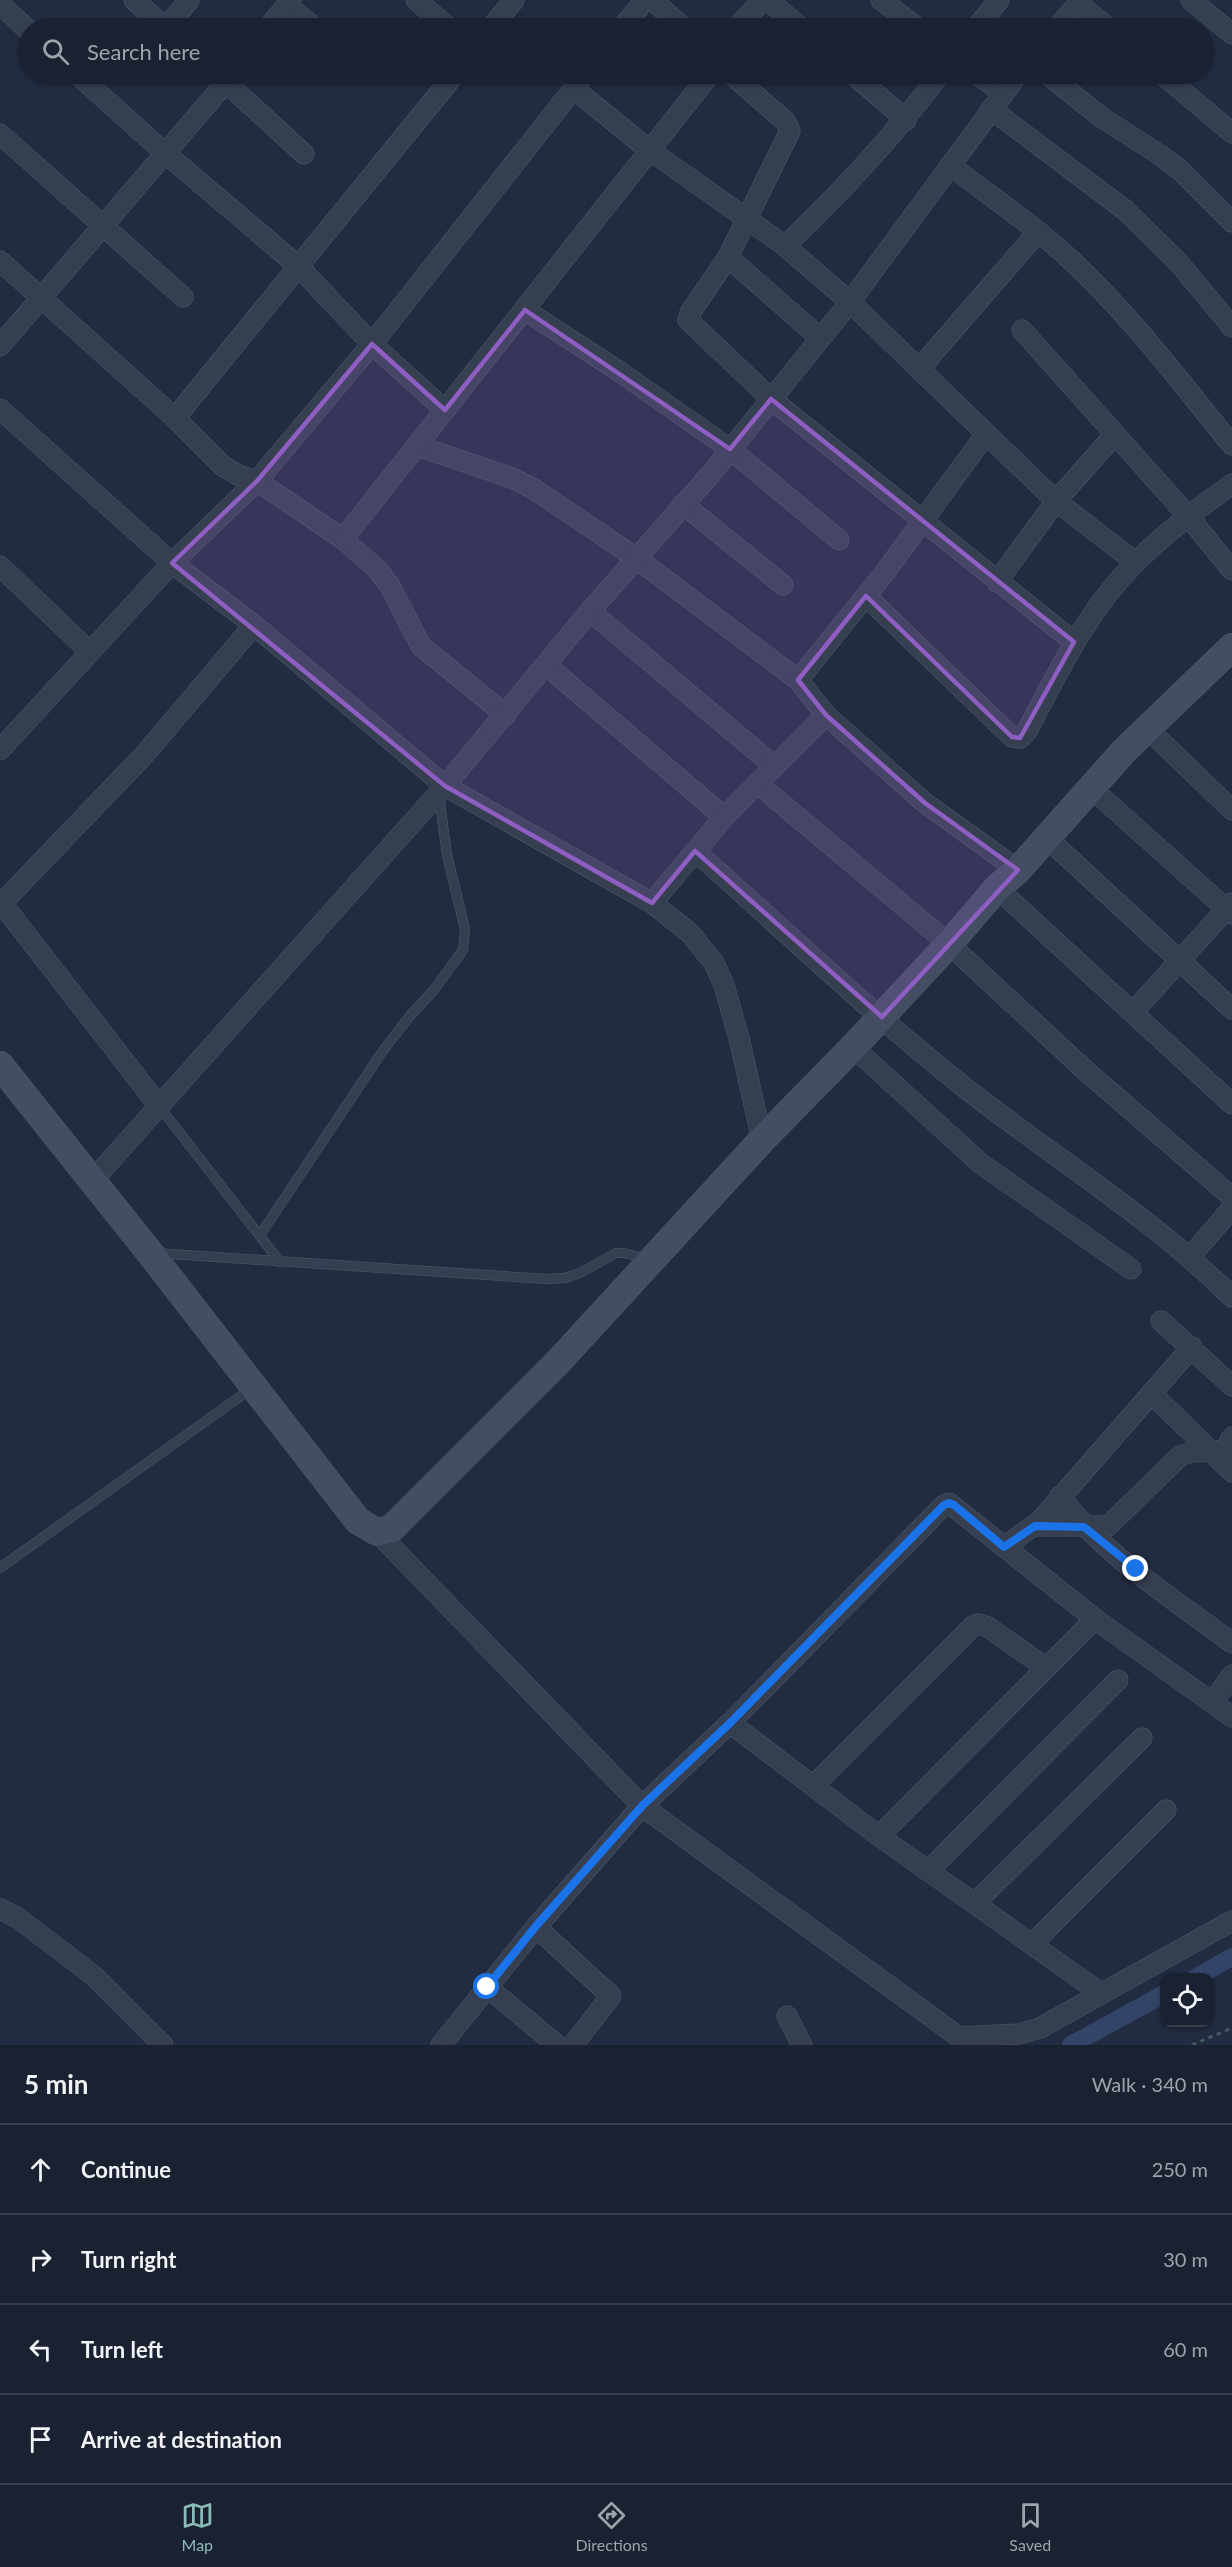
<!DOCTYPE html>
<html lang="en">
<head>
<meta charset="utf-8">
<style>
  :root { --surface:#1a2130; --page:#272e3c; --text:#f1f3f6; --muted:#9fa3ab; --line:#383e4c; --accent:#8bbbb9 }
  body { margin:0; font-family:Lato,sans-serif; background:var(--page); color:var(--text) }
  .controls { position:absolute; right:18px; bottom:18px; display:grid; overflow:hidden; border-radius:12px; box-shadow:0 2px 4px #0004 }
  .controls button { width:54px; height:54px; display:grid; place-items:center; padding:0; border:0; border-bottom:2px solid var(--line); background:var(--surface); color:var(--text); font:30px sans-serif }
  .stop { position:absolute; width:18px; height:18px; margin:-14px; border:4px solid #1a73e8; border-radius:50%; background:#fff }
  .stop.end { background:#1a73e8; border-color:#fff; box-shadow:0 2px 6px #0008 }
  .list { margin:0; padding:0; list-style:none }
  h2 { display:flex; justify-content:space-between; align-items:center; height:78px; margin:0; padding:0 24px; font-size:26px }
  h2 small { font-size:20px; font-weight:400; color:var(--muted) }
  .list li { display:grid; grid-template-columns:39px 1fr auto; gap:18px; align-items:center; box-sizing:border-box; height:90px; padding:0 24px; border-top:2px solid var(--line) }
  .list b { display:block; font-size:22px; white-space:nowrap }
  .list em { font-size:20px; font-style:normal; color:var(--muted) }
  .icon { flex:none; width:33px; height:33px; fill:none; stroke:currentColor; stroke-width:2; stroke-linecap:round; stroke-linejoin:round }
  .map { position:relative; flex:none; width:1232px; height:2045px; overflow:hidden }
  .search { position:absolute; background:var(--surface); box-shadow:0 2px 4px #0004; left:18px; right:18px; top:18px; height:66px; display:flex; align-items:center; gap:15px; box-sizing:border-box; padding:0 21px; border-radius:33px; color:var(--muted); font-size:22px }
  .sheet { height:438px; background:var(--surface) }
  nav { display:flex; justify-content:space-around; align-items:center; box-sizing:border-box; height:84px; border-top:2px solid var(--line); background:var(--surface); font-size:16px; color:var(--muted) }
  nav a { display:grid; justify-items:center; gap:3px }
  nav .on { color:var(--accent) }
  .map>svg:first-child { display:block }
  .lines { fill:none; stroke-linecap:round; stroke-linejoin:round }
  .canal { stroke:#324467; stroke-width:18 }
  .lane-casing { stroke:#515a6b; stroke-width:10 }
  .street-casing { stroke:#515a6b; stroke-width:21 }
  .secondary-casing { stroke:#515a6b; stroke-width:28 }
  .path { stroke:#42595e; stroke-width:3; stroke-dasharray:4.5 4.5; stroke-linecap:butt }
  .lane { stroke:#363f50; stroke-width:9 }
  .street { stroke:#363f50; stroke-width:20 }
  .secondary { stroke:#444d63; stroke-width:27 }
  .route { stroke:#1a73e8; stroke-width:8 }
  .marked { fill:#8e5ec3; fill-opacity:0.2; stroke:#8e5ec3; stroke-width:4.5; stroke-linejoin:round }
</style>
</head>
<body>
<div class="map">
<svg width="1232" height="2045" viewBox="0 0 1232 2045">
  <rect width="100%" height="100%" fill="#222c40"/>
  <g class="lines">
    <g class="canal">
      <polyline points="1195,1978 1232,1957"/>
      <polyline points="1071,2045 1164,1994"/>
    </g>
    <g class="lane-casing">
      <g id="lane">
        <polyline points="159,1106 280,1262"/>
        <polyline points="260,1235 382,1052 409,1017 433,991 463,950 465,929 447,855 439,796"/>
        <polyline points="156,1253 547,1279 565,1278 580,1273 616,1253 624,1253 647,1259"/>
        <polyline points="0,1568 252,1388"/>
      </g>
    </g>
    <g class="street-casing">
      <g id="street">
        <polyline points="134,0 166,28"/>
        <polyline points="416,0 449,28"/>
        <polyline points="653,0 683,28"/>
        <polyline points="768,0 801,28"/>
        <polyline points="881,0 918,28"/>
        <polyline points="1191,0 1232,34"/>
        <polyline points="1078,3 1108,28"/>
        <polyline points="0,4 28,30"/>
        <polyline points="287,5 315,28"/>
        <polyline points="166,28 189,0"/>
        <polyline points="268,28 291,0"/>
        <polyline points="491,28 514,0"/>
        <polyline points="622,28 645,0"/>
        <polyline points="736,28 763,0"/>
        <polyline points="976,28 999,0"/>
        <polyline points="1057,28 1081,0"/>
        <polyline points="77,74 165,153 298,266 372,344 445,410"/>
        <polyline points="731,74 786,122 790,131 728,257 690,313 688,320 771,399 1074,642"/>
        <polyline points="853,74 906,120"/>
        <polyline points="977,74 1002,93"/>
        <polyline points="1047,74 1101,117 1160,155 1180,170 1232,222"/>
        <polyline points="1162,74 1232,133"/>
        <polyline points="218,75 304,154"/>
        <polyline points="573,88 648,149 785,246 850,302 1056,501 1135,562"/>
        <polyline points="991,109 1125,210 1178,262 1232,327"/>
        <polyline points="0,134 183,297"/>
        <path d="M950 165C991 197 1035 226 1072 261 1132 317 1181 383 1232 445"/>
        <path d="M785 246C843 190 892 138 940 74"/>
        <polyline points="728,257 820,338"/>
        <polyline points="0,261 175,418 223,466 238,475 257,481 343,539 377,569 390,586 421,646 506,715"/>
        <polyline points="525,310 620,372 730,449 839,540"/>
        <polyline points="1022,330 1188,516 1232,570"/>
        <polyline points="0,346 233,74"/>
        <polyline points="919,369 1037,233"/>
        <polyline points="0,409 172,563 254,625 445,786 652,903 690,933 714,963 724,985 740,1042 762,1140"/>
        <polyline points="175,418 455,74"/>
        <polyline points="418,446 512,478 534,489 636,558 798,680 826,715 925,803 1018,870"/>
        <polyline points="683,504 783,585"/>
        <polyline points="343,539 710,74"/>
        <polyline points="0,566 90,652"/>
        <polyline points="997,582 1056,501 1115,434"/>
        <path d="M866 596 1012 737 1020 738 1027 731C1058 672 1088 609 1136 562 1165 533 1198 508 1232 484"/>
        <polyline points="590,611 774,766"/>
        <polyline points="546,665 724,817"/>
        <polyline points="798,680 886,571 986,434"/>
        <polyline points="1148,729 1232,810"/>
        <polyline points="0,750 172,563 257,481 372,344 585,74"/>
        <polyline points="757,783 949,944 1086,1071 1232,1197"/>
        <polyline points="1091,788 1232,914"/>
        <polyline points="1046,837 1232,1009"/>
        <path d="M695 851C784 930 871 1013 964 1087 1053 1157 1151 1217 1232 1297"/>
        <polyline points="997,888 1232,1104"/>
        <polyline points="0,901 159,1106"/>
        <polyline points="2,903 145,754 254,625"/>
        <polyline points="652,903 724,817 826,715"/>
        <polyline points="1133,1012 1232,903"/>
        <polyline points="853,1047 980,1163 1131,1269"/>
        <polyline points="93,1180 445,786 590,611 710,475 850,302 1018,74"/>
        <polyline points="1190,1257 1232,1208"/>
        <polyline points="1161,1321 1232,1386"/>
        <polyline points="1151,1393 1232,1472"/>
        <path d="M1060 1496C1104 1556 1173 1598 1232 1643"/>
        <polyline points="1035,1526 1108,1526 1180,1456 1191,1452 1226,1450 1232,1437"/>
        <polyline points="377,1532 642,1806 959,2037 1019,2034 1040,2028 1232,1921"/>
        <polyline points="1004,1547 1040,1521 1192,1347"/>
        <polyline points="1212,1703 1232,1675"/>
        <polyline points="730,1723 879,1836 1102,1994"/>
        <polyline points="814,1785 973,1626 978,1624 988,1627 1045,1667"/>
        <polyline points="879,1836 1095,1619"/>
        <polyline points="929,1870 1118,1680"/>
        <polyline points="975,1903 1142,1738"/>
        <polyline points="0,1909 18,1918 94,1976 163,2045"/>
        <polyline points="536,1927 611,1996 573,2045"/>
        <polyline points="1032,1944 1166,1810"/>
        <polyline points="487,1987 557,2045"/>
        <polyline points="787,2016 802,2045"/>
        <polyline points="441,2045 536,1927 642,1806 730,1723 944,1505 949,1503 1095,1619 1232,1717"/>
      </g>
    </g>
    <g class="secondary-casing">
      <polyline id="secondary" points="0,1065 150,1253 358,1521 377,1532 391,1529 558,1362 762,1140 856,1044 949,944 997,888 1018,870 1124,751 1232,647"/>
    </g>
    <polyline class="path" points="1192,2045 1232,2028"/>
    <use href="#lane" class="lane"/>
    <use href="#street" class="street"/>
    <use href="#secondary" class="secondary"/>
  </g>
  <g class="lines">
    <polyline class="route" points="487,1987 536,1926 642,1806 730,1723 944,1505 949,1503 954,1505 1004,1547 1035,1526 1084,1527 1136,1569"/>
  </g>
  <path class="marked" d="M525 310 730 449 771 399 1074 642 1020 738 1012 737 866 596 798 680 826 715 925 803 1018 870 882 1017 695 851 652 903 445 786 172 563 257 481 372 344 445 410Z"/>
</svg>
<div class="controls">
<button><svg class="icon" aria-label="locate" viewBox="0 0 24 24"><circle cx="12" cy="12" r="6"/><path d="M12 2v4M12 18v4M2 12h4M18 12h4"/></svg></button>
</div>
<div class="stop" style="left:487px;top:1987px"></div>
<div class="stop end" style="left:1136px;top:1569px"></div>
<div class="search"><svg class="icon" aria-label="search" viewBox="0 0 24 24"><circle cx="10" cy="10" r="6"/><path d="M15 15l6 6"/></svg>Search here</div>
</div>
<section class="sheet">
<h2>5 min<small>Walk · 340 m</small></h2>
<ul class="list">
<li><svg class="icon" aria-label="ahead" viewBox="0 0 24 24"><path d="M12 20V5M6 11l6-6 6 6"/></svg><div><b>Continue</b></div><em>250 m</em></li>
<li><svg class="icon" aria-label="right" viewBox="0 0 24 24"><path d="M7 20v-9h11M14 6l5 5-5 5"/></svg><div><b>Turn right</b></div><em>30 m</em></li>
<li><svg class="icon" aria-label="left" viewBox="0 0 24 24"><path d="M17 20v-9H6M10 6l-5 5 5 5"/></svg><div><b>Turn left</b></div><em>60 m</em></li>
<li><svg class="icon" aria-label="arrive" viewBox="0 0 24 24"><path d="M6 21V4h12l-3 4 3 4H6"/></svg><div><b>Arrive at destination</b></div></li>
</ul>
</section>
<nav>
<a class="on"><svg class="icon" aria-label="map" viewBox="0 0 24 24"><path d="M3 6l6-2 6 2 6-2v14l-6 2-6-2-6 2zM9 4v14M15 6v14"/></svg>Map</a>
<a><svg class="icon" aria-label="directions" viewBox="0 0 24 24"><path d="M12 3l9 9-9 9-9-9zM9 14v-3h6M13 9l2 2-2 2"/></svg>Directions</a>
<a><svg class="icon" aria-label="saved" viewBox="0 0 24 24"><path d="M7 4h10v16l-5-4-5 4z"/></svg>Saved</a>
</nav>
</body>
</html>
